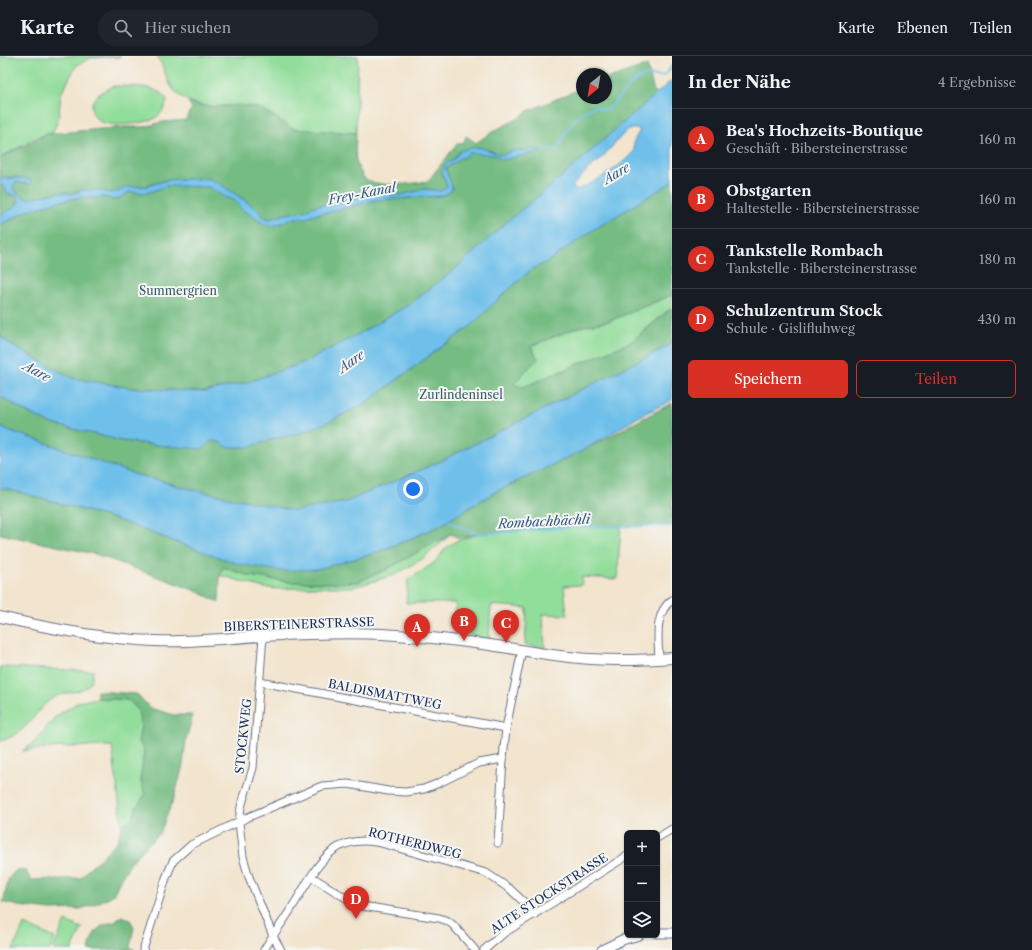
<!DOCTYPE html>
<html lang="de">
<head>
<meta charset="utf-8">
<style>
  :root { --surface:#171b24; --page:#20242c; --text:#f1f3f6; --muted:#9ea1a6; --line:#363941; --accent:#d93025 }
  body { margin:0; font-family:"Libre Caslon Text",serif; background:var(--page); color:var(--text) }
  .controls { position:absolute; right:12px; bottom:12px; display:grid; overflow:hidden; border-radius:6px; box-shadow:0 1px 3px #0004 }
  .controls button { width:36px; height:36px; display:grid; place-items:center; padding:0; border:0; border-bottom:1px solid var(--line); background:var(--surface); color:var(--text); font:20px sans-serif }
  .compass { position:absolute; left:576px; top:12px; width:36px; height:36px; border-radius:50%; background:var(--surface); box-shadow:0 1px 3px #0004; rotate:210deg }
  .you { position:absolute; left:413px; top:433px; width:14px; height:14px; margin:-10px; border:3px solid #fff; border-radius:50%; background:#1a73e8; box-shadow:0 0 0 6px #1a73e833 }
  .badge { display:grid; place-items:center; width:26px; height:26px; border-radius:50%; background:var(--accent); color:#fff; font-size:13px; font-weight:700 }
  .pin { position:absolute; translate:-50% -33px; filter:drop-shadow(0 1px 2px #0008) }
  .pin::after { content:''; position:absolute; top:21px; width:14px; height:12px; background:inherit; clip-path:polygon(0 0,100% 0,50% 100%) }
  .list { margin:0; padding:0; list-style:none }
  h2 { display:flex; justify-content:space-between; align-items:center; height:52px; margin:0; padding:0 16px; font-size:17px }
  h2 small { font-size:13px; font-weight:400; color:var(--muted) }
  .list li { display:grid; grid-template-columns:26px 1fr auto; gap:12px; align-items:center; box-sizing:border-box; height:60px; padding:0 16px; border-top:1px solid var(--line) }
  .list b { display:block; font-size:15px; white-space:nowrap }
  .list p { margin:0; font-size:13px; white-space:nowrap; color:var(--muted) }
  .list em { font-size:13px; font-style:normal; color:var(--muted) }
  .actions { display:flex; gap:8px; padding:12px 16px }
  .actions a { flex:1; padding:9px 0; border:1px solid var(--accent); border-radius:6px; text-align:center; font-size:14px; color:var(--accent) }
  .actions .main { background:var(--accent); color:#fff }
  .icon { flex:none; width:22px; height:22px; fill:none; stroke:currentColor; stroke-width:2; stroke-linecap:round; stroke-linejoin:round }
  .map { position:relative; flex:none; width:672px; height:894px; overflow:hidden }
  header { display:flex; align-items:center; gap:24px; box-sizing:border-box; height:56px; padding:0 20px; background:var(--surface); border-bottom:1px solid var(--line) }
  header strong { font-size:19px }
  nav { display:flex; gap:22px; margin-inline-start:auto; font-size:14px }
  .search { width:280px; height:36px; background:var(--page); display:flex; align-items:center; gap:10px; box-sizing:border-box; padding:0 14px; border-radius:22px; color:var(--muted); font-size:15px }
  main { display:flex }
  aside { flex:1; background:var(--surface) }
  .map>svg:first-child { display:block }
  .green { fill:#91dd9a; stroke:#56867c }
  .forest { fill:#74bc82; stroke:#487670 }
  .water { fill:#6ec0ea; stroke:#4478a4; fill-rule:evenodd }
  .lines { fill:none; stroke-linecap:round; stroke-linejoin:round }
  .stream { stroke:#6ec0ea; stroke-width:2 }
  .minor-casing { stroke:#666e85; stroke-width:9 }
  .tertiary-casing { stroke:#666e85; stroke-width:11 }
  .secondary-casing { stroke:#666e85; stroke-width:12 }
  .minor { stroke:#fff; stroke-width:7 }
  .tertiary { stroke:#fff; stroke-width:9 }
  .secondary { stroke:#fff; stroke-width:10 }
  .labels { text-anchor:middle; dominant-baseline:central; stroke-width:4; stroke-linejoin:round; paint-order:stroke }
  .park-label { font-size:12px; fill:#385a6d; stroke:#f6f6f2 }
  .street-label { font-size:12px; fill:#1b2f5e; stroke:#f6f6f2 }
  .water-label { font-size:13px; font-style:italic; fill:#345a88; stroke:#f6f6f2 }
</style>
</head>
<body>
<header>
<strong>Karte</strong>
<div class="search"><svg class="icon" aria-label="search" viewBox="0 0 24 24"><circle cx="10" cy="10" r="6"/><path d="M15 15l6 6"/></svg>Hier suchen</div>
<nav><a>Karte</a><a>Ebenen</a><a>Teilen</a></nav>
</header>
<main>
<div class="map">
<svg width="672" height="894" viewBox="0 0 672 894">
  <rect width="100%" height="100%" fill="#f6f6f2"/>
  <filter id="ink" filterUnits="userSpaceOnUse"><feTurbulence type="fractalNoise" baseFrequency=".025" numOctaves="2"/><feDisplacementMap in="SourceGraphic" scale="8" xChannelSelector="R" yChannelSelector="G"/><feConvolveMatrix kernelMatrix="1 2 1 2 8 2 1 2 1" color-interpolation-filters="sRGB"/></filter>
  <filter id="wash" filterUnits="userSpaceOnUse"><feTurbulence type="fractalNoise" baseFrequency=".012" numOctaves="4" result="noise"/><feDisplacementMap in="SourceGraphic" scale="16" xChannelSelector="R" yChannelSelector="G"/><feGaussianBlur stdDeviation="0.9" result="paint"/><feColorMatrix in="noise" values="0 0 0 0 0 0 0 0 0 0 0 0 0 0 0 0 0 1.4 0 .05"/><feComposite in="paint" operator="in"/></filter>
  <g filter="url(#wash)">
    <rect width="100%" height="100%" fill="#f2e4cd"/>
    <g class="green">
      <path d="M0 0H121L119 1 90 2 76 10 61 38 58 66 52 77C34 80 16 93 0 102Z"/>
      <path d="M157 0H358L356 77C342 77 303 77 292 72 281 66 270 56 258 52 229 44 207 60 179 39 166 30 166 12 157 0Z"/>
      <path d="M113 30C133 31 152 27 167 43 167 49 160 60 154 63 143 68 112 71 101 66 91 61 88 47 97 40 101 36 108 33 113 30Z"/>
      <polygon points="672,239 672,251 631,286 523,332 512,328 538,303 531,290 578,271 609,265"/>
      <polygon points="574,471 621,471 617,523 582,521 582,529 564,530 567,559 543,558 545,592 525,589 527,552 491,549 489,583 458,576 455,547 406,547 408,524 434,507 445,493 456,485 479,478"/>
      <polygon points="446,480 447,482 422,503 395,519 354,531 314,531 280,533 264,532 220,519 223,511 249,520 290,526 332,527 358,526 387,513"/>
      <path d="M0 611 93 615C92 621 92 628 86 631 77 637 66 636 57 640 43 646 36 660 26 670 18 679 10 681 0 686Z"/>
      <polygon points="97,642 129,644 138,654 141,670 138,685 144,694 142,713 140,722 145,739 136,752 133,762 122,769 112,690 61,691 22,695 34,687 55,661 78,646"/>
      <polygon points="65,865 82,872 72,894 53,894"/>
      <polygon points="24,868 55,882 50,894 13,894"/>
    </g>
    <g class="forest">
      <path d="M647 9 655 39 560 122 509 164 454 214 410 248 357 279 305 306 245 327 204 336 132 332 72 322 14 291 0 280V169L27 155 56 146 82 141 88 142 105 141 113 144 120 142 129 136 147 137 166 130 209 131 226 142 234 144 257 164 271 170 282 167 294 162H307L317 158 326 157 376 144 440 140 448 137 452 134C452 124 447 121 446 112L460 102V95L452 105 446 107 442 117 445 124 447 131 441 135 425 133 401 139 374 137 339 146 315 150 304 155 282 159 270 163 263 161 260 155 242 142 202 122 167 124 147 130 126 131 119 135 111 137 98 134H82L71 138 67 136 26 143 16 136 13 130 16 126 29 128 16 121C10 123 5 121 0 123V102L47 78 124 71H144L162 66 186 64 192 52 188 46 198 49 215 51 238 49 259 52 294 73 356 77C356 87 354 99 357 108 359 113 362 121 367 124 383 132 410 128 428 125L457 88 464 86 466 80 476 87 492 76 519 62 526 56 582 32V42H606V23Z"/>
      <polygon points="672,125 672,239 609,265 578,271 531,290 538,303 513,328 523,331 631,286 672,252 672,288 439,406 346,446 295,456 190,433 134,418 0,371 0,340 21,353 49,367 122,385 165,390 211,385 219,386 227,391 249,391 273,383 299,377 328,366 367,346 441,291 471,270 494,247 532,213 547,206 590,176 664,131"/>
      <polygon points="0,129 5,131 9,138 17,140 19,143 15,151 0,159"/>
      <polygon points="672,347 672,470 574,471 479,478 458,482 451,478 387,513 358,526 332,527 290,526 249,520 223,511 220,519 219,546 194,534 95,498 0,478 0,432 19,436 115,463 176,486 318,513 372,498 400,487 439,470 495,436 584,394"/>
      <polygon points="97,635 137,638 150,652 174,659 193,659 186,684 183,709 175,739 160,777 133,804 121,822 113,839 93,849 80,853 51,854 18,850 3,846 9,822 15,815 25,814 31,824 81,822 90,811 100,803 118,784 122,769 133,762 136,752 145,739 140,722 142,713 144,694 138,685 141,670 138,654 129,644 97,642"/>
      <path d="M121 860 130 864 134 871 130 891 135 894H89C92 877 98 868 115 866Z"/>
    </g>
    <g class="water">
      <path d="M672 24V125L664 131 590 176 547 206 532 213 494 247 471 270 441 291 367 346 328 366 299 377 273 383 249 391H227L219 386 211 385 203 393 165 390 122 385 49 367 21 353 0 340V280L14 291 72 322 132 332 204 336 245 327 305 306 357 279 410 248 454 214 509 164 560 122ZM636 72 640 74 634 85V95C618 113 599 124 577 134L572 131 589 112 598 106 626 75Z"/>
      <path d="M479 91 503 99 511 95 542 93 544 95 502 104 496 99 469 97 463 102H460C456 107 451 108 446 112 447 121 452 124 452 134L448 137 440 140 376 144 326 157 317 158 307 162H294L277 169 271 170 263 167 242 154 234 144 226 142 209 131 166 130 147 137 129 136 120 142 113 144 105 141 88 142 82 141 56 146 27 155 0 169V159L15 151 19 145 17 140 7 137 5 131 0 129V123L3 121C14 124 19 120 30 124L31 126 29 128 16 126 13 130 16 136 27 143 60 136 71 138 82 134H98L111 137 119 135 126 131 147 130 167 124 202 122 210 123 219 127 256 152 260 155 263 161 270 163 282 159 304 155 315 150 339 146 374 137 401 139 425 133 441 135 447 130 445 124 442 117 446 107 452 105 460 95 465 93Z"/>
      <polygon points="672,288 672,344 640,360 584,394 495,436 439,470 400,487 372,498 318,513 281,515 238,508 176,486 115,463 19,436 0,432 0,371 134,418 190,433 295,455 346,446 439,406"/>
    </g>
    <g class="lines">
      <g class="stream">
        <path d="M541 95 557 93C569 74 572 58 596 50L600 53 607 54C618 45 630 25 643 20 657 16 662 29 672 9"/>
        <polyline points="447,463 454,468 479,478 574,471 672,470"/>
      </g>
    </g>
  </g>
  <g filter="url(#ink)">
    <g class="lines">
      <g class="minor-casing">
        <g id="minor">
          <polyline points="263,580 253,712 241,751 239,766 243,801 249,821 273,880 281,894"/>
          <path d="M659 603C658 583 654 557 672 544"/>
          <polyline points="260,626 506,672"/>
          <polyline points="657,782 672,773"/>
          <polyline points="498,787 503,703 506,672 522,594"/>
          <polyline points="312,821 354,847 362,850 439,862 448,865 453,869 475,894"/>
          <polyline points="143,894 166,822 173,805 191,789 246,762 322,730 348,728 388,735 406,736 424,733 439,727 479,707 503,703"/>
          <path d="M264 894C273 878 285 864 294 848 317 812 330 776 381 787L486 817 510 833 530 852 534 859"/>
          <polyline points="484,894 504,877 627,800"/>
        </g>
      </g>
      <g class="tertiary-casing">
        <g id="tertiary">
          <polyline points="657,877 672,877"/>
          <polyline points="602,894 622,884 639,879"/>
        </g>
      </g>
      <g class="secondary-casing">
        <path id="secondary" d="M0 561C51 573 102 583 154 585 190 587 227 582 263 580 302 578 342 576 382 578 418 580 454 584 490 589 523 594 557 601 591 603 617 605 645 604 672 602"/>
      </g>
      <use href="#minor" class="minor"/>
      <use href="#tertiary" class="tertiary"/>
      <use href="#secondary" class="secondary"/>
    </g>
  </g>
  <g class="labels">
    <g class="park-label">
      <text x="178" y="234">Summergrien</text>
      <text x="461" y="338">Zurlindeninsel</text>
    </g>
    <g class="street-label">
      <text transform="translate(299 568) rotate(-2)">BIBERSTEINERSTRASSE</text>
      <text transform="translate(385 638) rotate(11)">BALDISMATTWEG</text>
      <text transform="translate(243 680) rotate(-84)">STOCKWEG</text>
      <text transform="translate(415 787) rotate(14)">ROTHERDWEG</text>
      <text transform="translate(549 837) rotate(-33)">ALTE STOCKSTRASSE</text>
    </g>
    <g class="water-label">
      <text transform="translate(616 117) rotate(-31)">Aare</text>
      <text transform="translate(362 137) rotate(-11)">Frey-Kanal</text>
      <text transform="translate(351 305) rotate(-35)">Aare</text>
      <text transform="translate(37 315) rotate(28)">Aare</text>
      <text transform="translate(544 465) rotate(-3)">Rombachbächli</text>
    </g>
  </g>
</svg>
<div class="controls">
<button>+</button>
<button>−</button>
<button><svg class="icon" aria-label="layers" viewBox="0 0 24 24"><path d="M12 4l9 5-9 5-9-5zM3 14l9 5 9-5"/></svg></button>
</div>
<svg class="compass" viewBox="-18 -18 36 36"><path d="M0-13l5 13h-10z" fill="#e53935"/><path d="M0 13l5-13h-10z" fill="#9ea1a6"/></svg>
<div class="you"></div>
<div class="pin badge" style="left:417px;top:591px">A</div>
<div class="pin badge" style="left:464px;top:585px">B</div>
<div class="pin badge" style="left:506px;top:587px">C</div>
<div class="pin badge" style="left:356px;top:863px">D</div>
</div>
<aside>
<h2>In der Nähe<small>4 Ergebnisse</small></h2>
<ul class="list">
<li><span class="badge">A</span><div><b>Bea's Hochzeits-Boutique</b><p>Geschäft · Bibersteinerstrasse</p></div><em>160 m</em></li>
<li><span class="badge">B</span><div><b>Obstgarten</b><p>Haltestelle · Bibersteinerstrasse</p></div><em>160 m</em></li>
<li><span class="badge">C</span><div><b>Tankstelle Rombach</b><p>Tankstelle · Bibersteinerstrasse</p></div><em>180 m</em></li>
<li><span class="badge">D</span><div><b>Schulzentrum Stock</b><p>Schule · Gislifluhweg</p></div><em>430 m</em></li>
</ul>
<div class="actions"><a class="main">Speichern</a><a>Teilen</a></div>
</aside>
</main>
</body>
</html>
